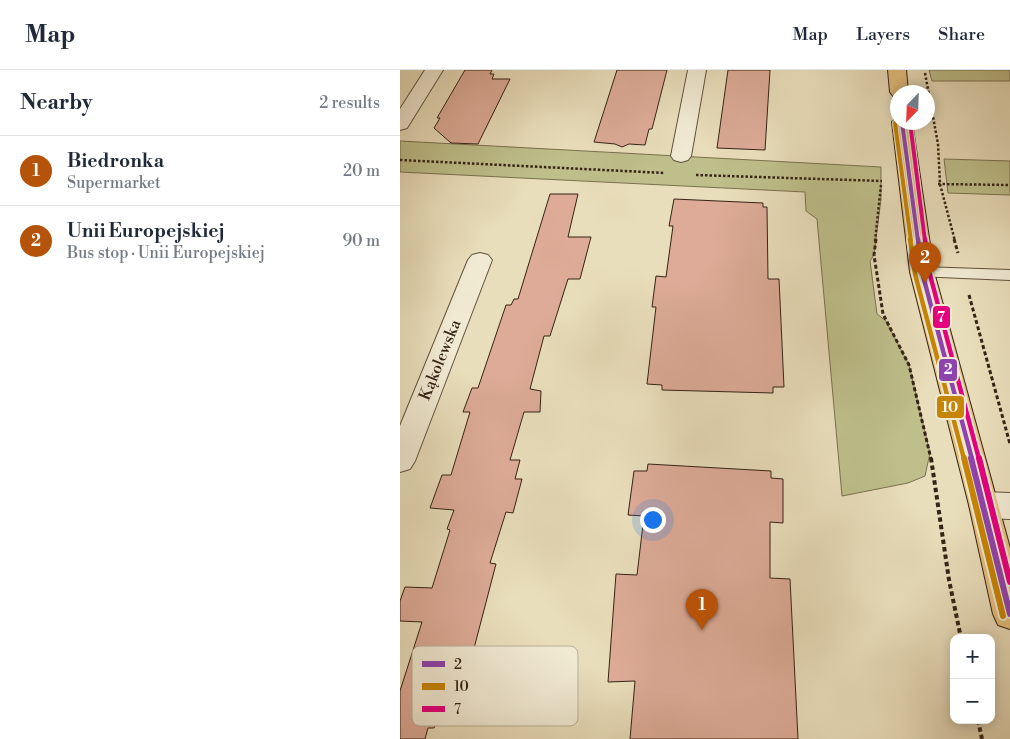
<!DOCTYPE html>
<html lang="en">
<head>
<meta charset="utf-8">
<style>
  :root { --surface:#fff; --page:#f6f6f7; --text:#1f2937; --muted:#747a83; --line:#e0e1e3; --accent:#b45309 }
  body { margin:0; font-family:"Libre Bodoni",serif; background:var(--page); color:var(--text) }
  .controls { position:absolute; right:15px; bottom:15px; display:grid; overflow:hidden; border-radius:10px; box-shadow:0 2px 12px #0003 }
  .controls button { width:45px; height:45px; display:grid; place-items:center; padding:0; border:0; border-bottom:1px solid var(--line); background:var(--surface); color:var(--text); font:25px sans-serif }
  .compass { position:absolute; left:490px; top:15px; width:45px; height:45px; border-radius:50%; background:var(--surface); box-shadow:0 2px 12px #0003; rotate:203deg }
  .you { position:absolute; left:252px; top:449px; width:18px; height:18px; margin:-12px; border:4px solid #fff; border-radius:50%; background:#1a73e8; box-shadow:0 0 0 8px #1a73e833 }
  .badge { display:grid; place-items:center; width:32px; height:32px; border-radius:50%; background:var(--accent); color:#fff; font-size:16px; font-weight:700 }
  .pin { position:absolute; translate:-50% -41px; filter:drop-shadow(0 1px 2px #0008) }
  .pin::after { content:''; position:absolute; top:26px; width:18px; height:15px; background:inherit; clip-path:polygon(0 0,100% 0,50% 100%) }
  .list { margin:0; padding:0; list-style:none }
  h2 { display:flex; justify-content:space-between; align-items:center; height:65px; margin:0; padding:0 20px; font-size:21px }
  h2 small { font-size:16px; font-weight:400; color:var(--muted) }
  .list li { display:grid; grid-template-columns:32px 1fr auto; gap:15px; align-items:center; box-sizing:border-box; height:70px; padding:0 20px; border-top:1px solid var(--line) }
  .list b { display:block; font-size:19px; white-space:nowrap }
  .list p { margin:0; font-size:16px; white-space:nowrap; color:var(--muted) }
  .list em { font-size:16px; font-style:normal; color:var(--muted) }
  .map { position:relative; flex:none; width:610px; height:669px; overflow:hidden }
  header { display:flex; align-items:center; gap:30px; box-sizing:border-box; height:70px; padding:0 25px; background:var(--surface); border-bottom:1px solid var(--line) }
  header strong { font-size:24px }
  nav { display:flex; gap:28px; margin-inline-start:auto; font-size:18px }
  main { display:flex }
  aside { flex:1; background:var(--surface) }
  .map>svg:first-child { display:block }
  .green { fill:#bebf8b; stroke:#7a7150 }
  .building { fill:#ddab97; stroke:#352315 }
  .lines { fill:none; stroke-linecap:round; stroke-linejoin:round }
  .lane-casing { stroke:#62523e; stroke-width:2 }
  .street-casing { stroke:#62523e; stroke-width:2 }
  .primary-casing { stroke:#352315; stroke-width:2 }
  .path-far2 { stroke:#352315; stroke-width:2.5; stroke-dasharray:2.5 2; stroke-linecap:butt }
  .path-far1 { stroke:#352315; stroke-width:3; stroke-dasharray:4 2.5; stroke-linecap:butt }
  .path { stroke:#352315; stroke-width:4; stroke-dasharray:4.5 3; stroke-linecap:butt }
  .lane { fill:#f1ead3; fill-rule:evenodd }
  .street { fill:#f1ead3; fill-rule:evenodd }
  .primary { fill:#e4bf7e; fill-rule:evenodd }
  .bus-1-far2-casing { stroke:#f1ead3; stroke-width:6 }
  .bus-1-far1-casing { stroke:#f1ead3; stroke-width:8 }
  .bus-1-casing { stroke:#f1ead3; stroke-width:10 }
  .bus-2-far2-casing { stroke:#f1ead3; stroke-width:6 }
  .bus-2-far1-casing { stroke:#f1ead3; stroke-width:8 }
  .bus-2-casing { stroke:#f1ead3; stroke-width:10 }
  .bus-3-far2-casing { stroke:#f1ead3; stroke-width:6 }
  .bus-3-far1-casing { stroke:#f1ead3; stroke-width:8 }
  .bus-3-casing { stroke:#f1ead3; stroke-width:10 }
  .bus-1-far2 { stroke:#8e44ad; stroke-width:4 }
  .bus-1-far1 { stroke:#8e44ad; stroke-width:4.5 }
  .bus-1 { stroke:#8e44ad; stroke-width:6 }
  .bus-2-far2 { stroke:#c68505; stroke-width:4 }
  .bus-2-far1 { stroke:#c68505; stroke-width:4.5 }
  .bus-2 { stroke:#c68505; stroke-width:6 }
  .bus-3-far2 { stroke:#e5007d; stroke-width:4 }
  .bus-3-far1 { stroke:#e5007d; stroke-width:4.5 }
  .bus-3 { stroke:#e5007d; stroke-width:6 }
  .labels { text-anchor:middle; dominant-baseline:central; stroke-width:4; stroke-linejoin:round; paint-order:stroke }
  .street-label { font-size:16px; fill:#352315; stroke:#f1ead3 }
  .key { fill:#f1ead3; stroke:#b9ae9a; stroke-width:1 }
  .key-label { font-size:14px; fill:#352315 }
  .line-badge { stroke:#f1ead3; stroke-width:2 }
  .badge-label { font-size:14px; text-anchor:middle; font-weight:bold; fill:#fff }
</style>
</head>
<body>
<header>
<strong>Map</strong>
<nav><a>Map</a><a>Layers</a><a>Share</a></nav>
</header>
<main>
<aside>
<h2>Nearby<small>2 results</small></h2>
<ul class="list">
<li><span class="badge">1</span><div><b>Biedronka</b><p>Supermarket</p></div><em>20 m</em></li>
<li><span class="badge">2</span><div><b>Unii Europejskiej</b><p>Bus stop · Unii Europejskiej</p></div><em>90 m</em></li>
</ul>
</aside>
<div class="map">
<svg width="610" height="669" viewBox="0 0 610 669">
  <rect width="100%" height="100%" fill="#e9debb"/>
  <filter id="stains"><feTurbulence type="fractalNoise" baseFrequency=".004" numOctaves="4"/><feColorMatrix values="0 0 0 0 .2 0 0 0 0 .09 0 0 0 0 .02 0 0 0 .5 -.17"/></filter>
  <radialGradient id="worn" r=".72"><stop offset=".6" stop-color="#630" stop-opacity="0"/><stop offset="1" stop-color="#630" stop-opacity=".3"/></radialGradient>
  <g class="green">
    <polygon points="529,0 610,0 610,11 532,11"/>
    <polygon points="0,71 481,97 481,129 474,185 470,191 477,244 486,251 509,295 530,383 525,406 508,413 442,426 417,149 406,141 405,122 0,102"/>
    <polygon points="544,89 610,91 610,125 548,123"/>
  </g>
  <g class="building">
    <polygon points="65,0 92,0 90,4 94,4 92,9 110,9 78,74 51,73 34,58 40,48 37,48"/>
    <polygon points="217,0 267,0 252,59 249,59 245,75 229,74 222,77 215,74 194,72"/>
    <polygon points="328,0 370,0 365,80 317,78"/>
    <polygon points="150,124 178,124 168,167 191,167 180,209 168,209 150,266 144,266 130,319 141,321 140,342 124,342 110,390 120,390 115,409 122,409 113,443 106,442 90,493 96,494 72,586 54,585 34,658 28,658 25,669 0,669 0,621 22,552 0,551 0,531 5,517 32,518 50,460 47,459 54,440 30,438 42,405 51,405 70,342 63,342 72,318 78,318 106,235 111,235 114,229 118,229"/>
    <polygon points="274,129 363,133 363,137 367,137 368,209 379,209 384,317 373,317 373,323 262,320 262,315 247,314 256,237 252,237 256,206 266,207 273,156 269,156"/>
    <polygon points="248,394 371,401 371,408 383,409 383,453 370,452 370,508 390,509 398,669 230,669 235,611 208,612 216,504 237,505 244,446 228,445 234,401 247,401"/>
  </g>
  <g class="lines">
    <g class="lane-casing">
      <polygon id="lane" points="522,197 610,200 610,210 516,206 514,202 516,198"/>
    </g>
    <g class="street-casing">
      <g id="street">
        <polygon points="25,0 43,0 7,58 0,60 0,39"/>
        <polygon points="288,0 306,0 291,86 288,90 281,92 274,90 271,86"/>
        <polygon points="80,183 88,185 92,190 15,391 10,399 0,402 0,356 68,190 72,185"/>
        <polygon points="584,422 610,423 610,449 584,448 573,444 569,435 573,426"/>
      </g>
    </g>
    <g class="primary-casing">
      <g id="primary">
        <polygon points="488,0 506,0 508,22 498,22 498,27 493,26 490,22"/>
        <polygon points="498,47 498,52 512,52 534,202 610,478 610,559 598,555 593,544 569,435 510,202 492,52"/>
      </g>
    </g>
    <g class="path-far2">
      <polyline points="525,3 538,74 540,114 555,171"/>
      <polyline points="0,90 265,103"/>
      <polyline points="296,105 482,111"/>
      <polyline points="538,114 610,115"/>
      <polyline points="475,171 481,115"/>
    </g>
    <g class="path-far1">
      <polyline points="476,169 474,185 483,244 509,295 531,389"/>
      <polyline points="554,169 558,183"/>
      <polyline points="569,225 610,374"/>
    </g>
    <g class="path">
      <polyline points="531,388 549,510 561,568"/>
      <polyline points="578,650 582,669"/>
    </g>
    <use href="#lane" class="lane"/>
    <use href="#street" class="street"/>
    <use href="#primary" class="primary"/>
    <g class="bus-1-far2-casing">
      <polyline id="bus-1-far2" points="502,52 518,171"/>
    </g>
    <g class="bus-1-far1-casing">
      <polyline id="bus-1-far1" points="518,169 522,202 572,389"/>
    </g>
    <g class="bus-1-casing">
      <polyline id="bus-1" points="571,388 610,544"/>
    </g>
    <g class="bus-2-far2-casing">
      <polyline id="bus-2-far2" points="495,53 511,171"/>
    </g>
    <g class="bus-2-far1-casing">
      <polyline id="bus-2-far1" points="510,169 515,204 564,389"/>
    </g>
    <g class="bus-2-casing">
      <polyline id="bus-2" points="564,388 603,546"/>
    </g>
    <g class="bus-3-far2-casing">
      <polyline id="bus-3-far2" points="510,52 525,171"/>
    </g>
    <g class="bus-3-far1-casing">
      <polyline id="bus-3-far1" points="525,169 529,201 579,389"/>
    </g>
    <g class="bus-3-casing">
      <polyline id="bus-3" points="579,388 610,512"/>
    </g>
    <use href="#bus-1-far2" class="bus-1-far2"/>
    <use href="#bus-1-far1" class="bus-1-far1"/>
    <use href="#bus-1" class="bus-1"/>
    <use href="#bus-2-far2" class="bus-2-far2"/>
    <use href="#bus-2-far1" class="bus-2-far1"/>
    <use href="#bus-2" class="bus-2"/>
    <use href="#bus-3-far2" class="bus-3-far2"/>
    <use href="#bus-3-far1" class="bus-3-far1"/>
    <use href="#bus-3" class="bus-3"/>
  </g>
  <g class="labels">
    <g class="street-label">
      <text transform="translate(40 290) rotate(-68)">Kąkolewska</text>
    </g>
  </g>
  <rect x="12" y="576" width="166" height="80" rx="8" class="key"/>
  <rect x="22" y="591" width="23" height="6" fill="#8e44ad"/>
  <rect x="22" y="613" width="23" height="7" fill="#c68505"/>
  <rect x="22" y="636" width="23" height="6" fill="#e5007d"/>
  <g class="key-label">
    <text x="54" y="599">2</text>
    <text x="54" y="621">10</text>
    <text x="54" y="644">7</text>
  </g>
  <g class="line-badge">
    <rect x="532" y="235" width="19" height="24" rx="5" fill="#e5007d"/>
    <rect x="538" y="288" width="20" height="24" rx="5" fill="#8e44ad"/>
    <rect x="536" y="325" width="29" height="24" rx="5" fill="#c68505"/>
  </g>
  <g class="badge-label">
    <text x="541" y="252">7</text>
    <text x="548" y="304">2</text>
    <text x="550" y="342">10</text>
  </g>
  <rect width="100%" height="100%" filter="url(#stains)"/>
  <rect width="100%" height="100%" fill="url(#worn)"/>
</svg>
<div class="controls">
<button>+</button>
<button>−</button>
</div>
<svg class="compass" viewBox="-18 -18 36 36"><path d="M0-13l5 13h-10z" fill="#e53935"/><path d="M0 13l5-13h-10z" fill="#747a83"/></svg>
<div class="you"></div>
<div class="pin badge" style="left:302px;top:560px">1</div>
<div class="pin badge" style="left:525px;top:213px">2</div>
</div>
</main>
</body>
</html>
